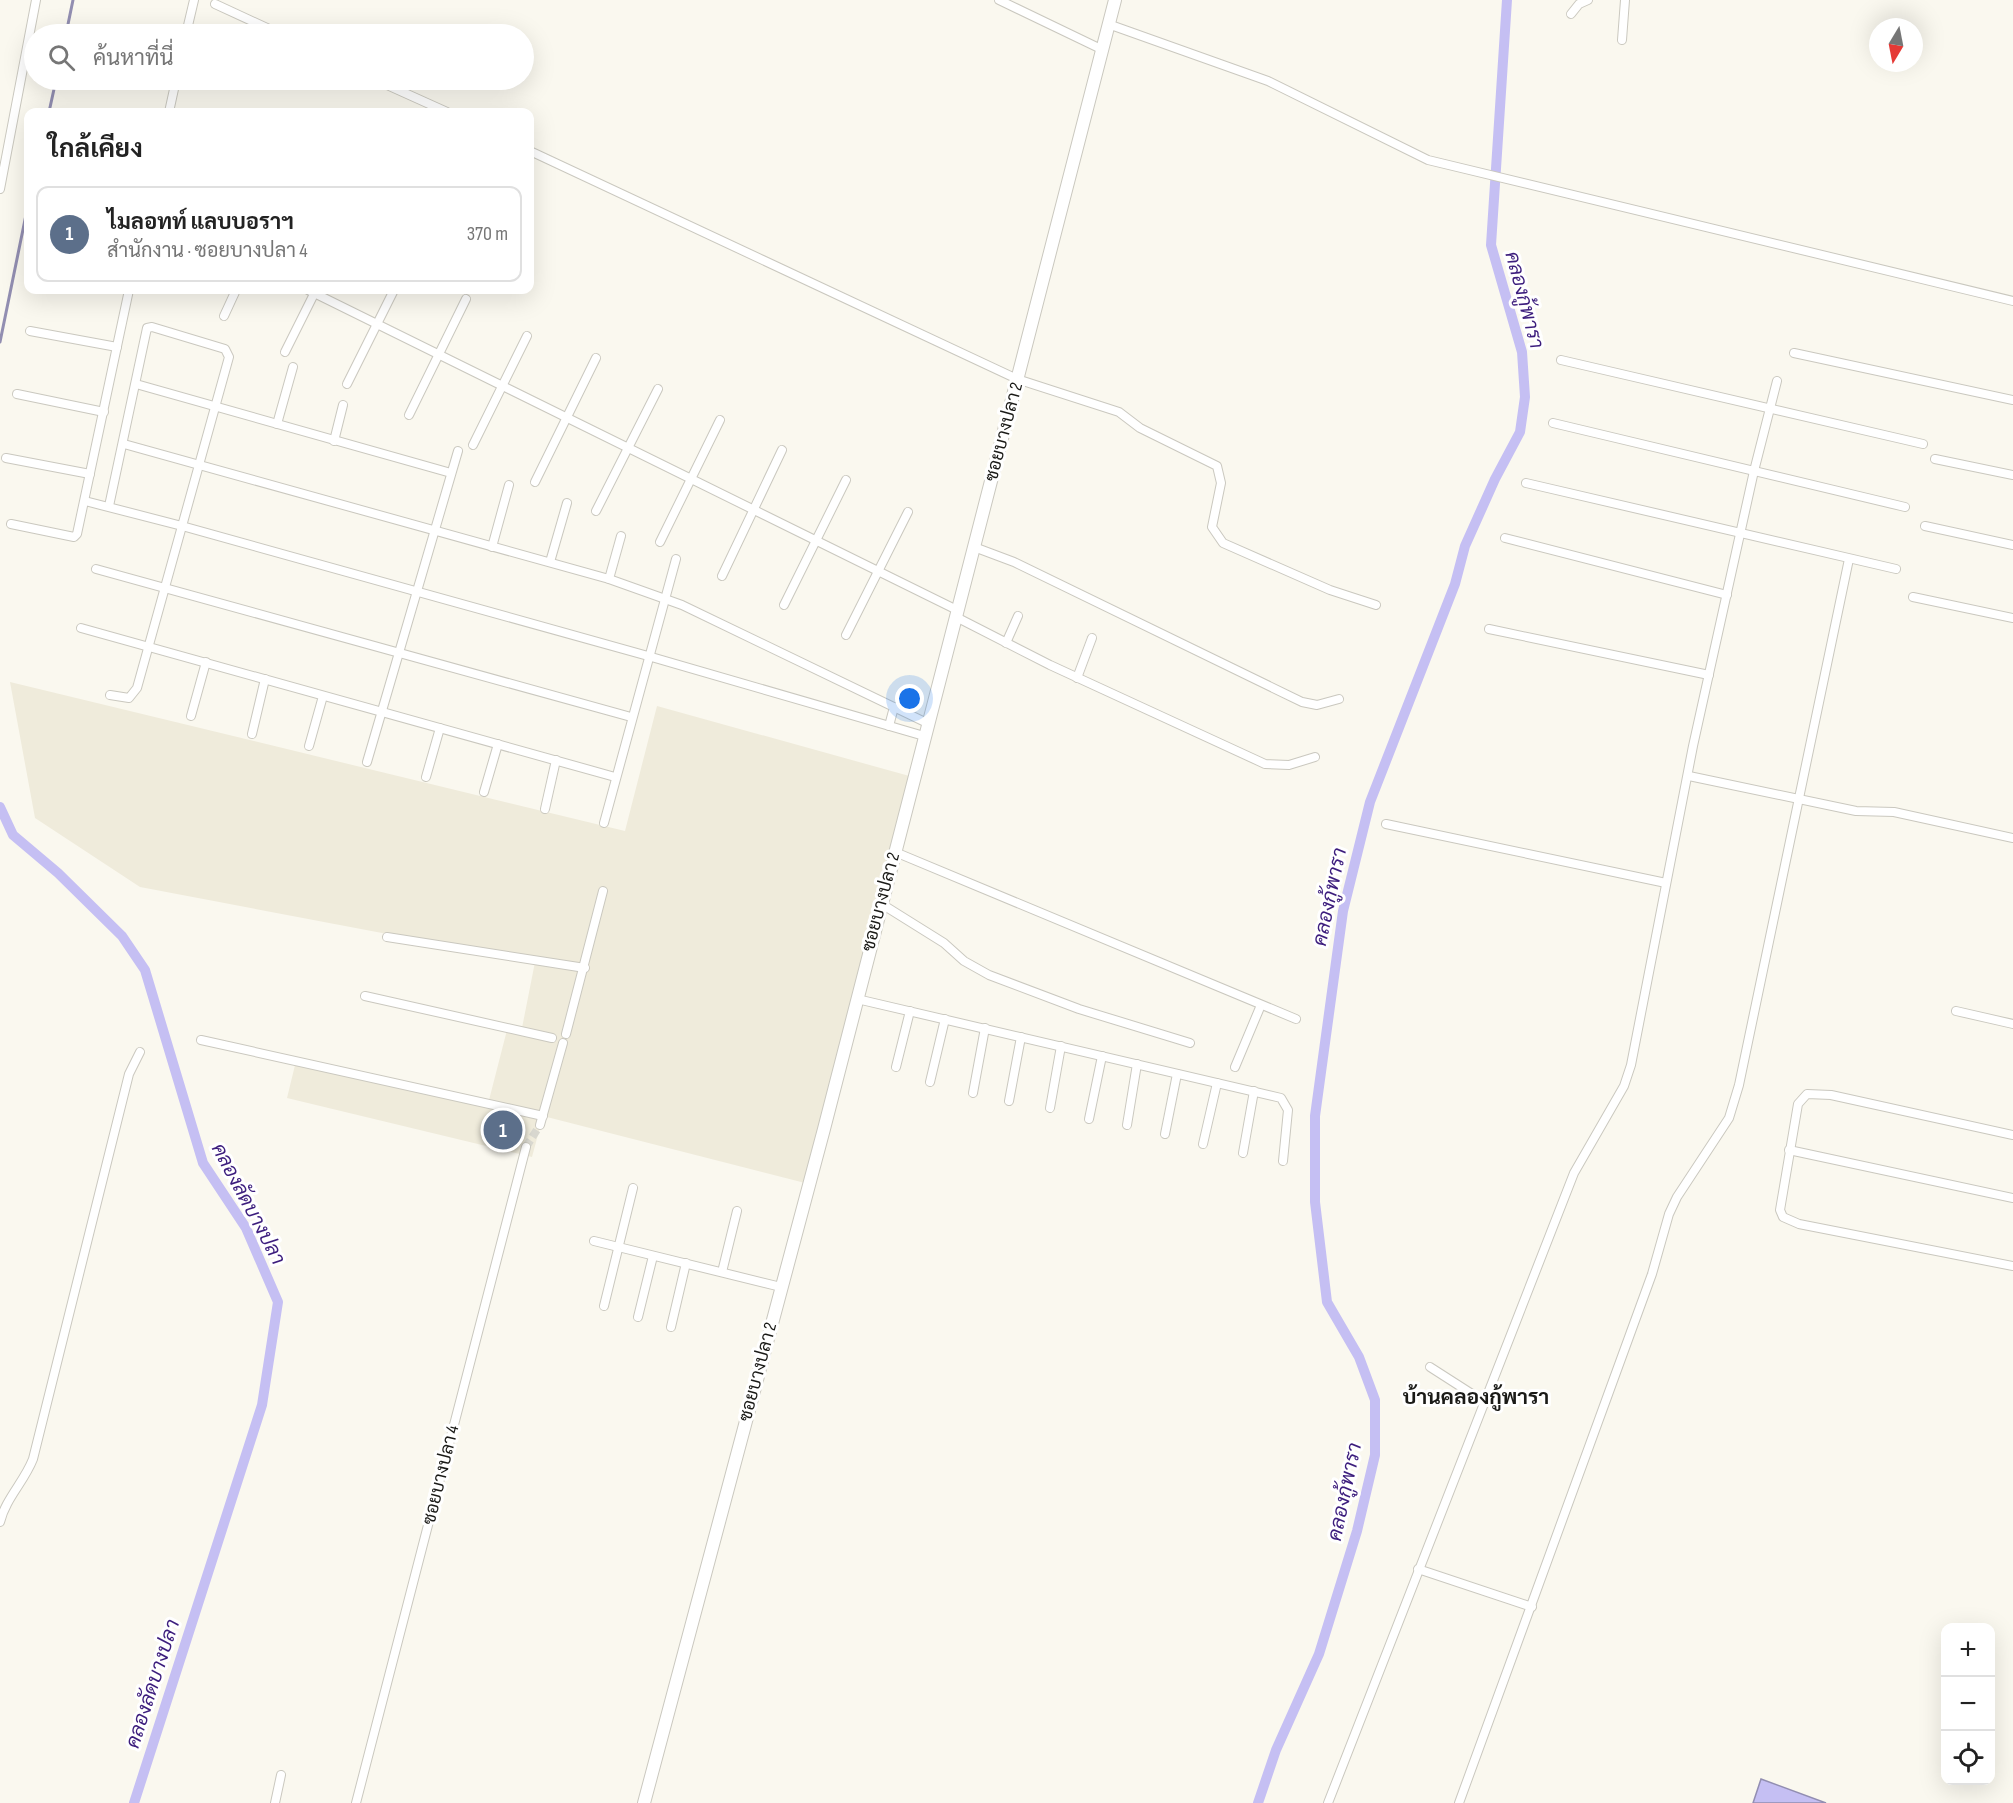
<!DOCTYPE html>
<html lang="th">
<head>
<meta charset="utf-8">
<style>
  :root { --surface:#fff; --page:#f6f6f6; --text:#222; --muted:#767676; --line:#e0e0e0; --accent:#6848c1 }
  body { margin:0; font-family:"Sofia Sans Condensed",Sarabun,sans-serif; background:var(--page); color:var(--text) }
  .controls { position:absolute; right:18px; bottom:18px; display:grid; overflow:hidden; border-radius:12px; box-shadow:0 6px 24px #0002 }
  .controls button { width:54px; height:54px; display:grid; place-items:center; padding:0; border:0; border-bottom:2px solid var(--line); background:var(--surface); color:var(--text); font:30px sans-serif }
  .compass { position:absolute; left:1869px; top:18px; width:54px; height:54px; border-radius:50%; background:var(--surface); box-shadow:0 6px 24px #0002; rotate:190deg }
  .you { position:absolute; left:910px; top:699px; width:21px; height:21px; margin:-15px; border:4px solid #fff; border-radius:50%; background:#1a73e8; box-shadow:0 0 0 9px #1a73e833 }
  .badge { display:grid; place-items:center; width:39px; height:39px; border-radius:50%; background:var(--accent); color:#fff; font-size:20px; font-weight:700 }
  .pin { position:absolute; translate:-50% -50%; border:3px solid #fff; box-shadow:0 2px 6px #0006 }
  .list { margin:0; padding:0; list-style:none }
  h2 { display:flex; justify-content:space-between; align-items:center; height:78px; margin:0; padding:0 24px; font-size:26px }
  h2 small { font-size:20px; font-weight:400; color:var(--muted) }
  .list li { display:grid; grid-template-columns:39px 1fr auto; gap:18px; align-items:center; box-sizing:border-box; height:96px; margin:0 12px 12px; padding:0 12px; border:2px solid var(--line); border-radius:12px }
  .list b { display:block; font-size:22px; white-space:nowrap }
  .list p { margin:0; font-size:20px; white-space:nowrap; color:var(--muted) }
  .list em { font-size:20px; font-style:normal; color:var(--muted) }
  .icon { flex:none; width:33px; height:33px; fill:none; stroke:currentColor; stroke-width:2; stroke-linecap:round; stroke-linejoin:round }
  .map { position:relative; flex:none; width:2013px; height:1803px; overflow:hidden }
  .search { position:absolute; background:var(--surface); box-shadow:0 6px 24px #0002; left:24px; top:24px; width:510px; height:66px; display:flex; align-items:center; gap:15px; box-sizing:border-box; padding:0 21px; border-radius:33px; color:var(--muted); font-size:22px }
  .panel { position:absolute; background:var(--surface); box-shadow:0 6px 24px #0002; left:24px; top:108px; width:510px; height:186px; border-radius:12px }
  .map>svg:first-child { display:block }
  .built { fill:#efebdb }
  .water { fill:#c5bff3; stroke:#928eb1; stroke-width:1.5 }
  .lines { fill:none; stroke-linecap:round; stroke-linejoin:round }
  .stream { stroke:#928eb1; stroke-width:3 }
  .canal { stroke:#c5bff3; stroke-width:10 }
  .street-tunnel { stroke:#d8d7cf; stroke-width:8; stroke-dasharray:8 4; stroke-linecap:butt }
  .street-casing { stroke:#cac8bf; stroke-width:10 }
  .secondary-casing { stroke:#cac8bf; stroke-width:14 }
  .street { stroke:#fff; stroke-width:8 }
  .secondary { stroke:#fff; stroke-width:12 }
  .labels { text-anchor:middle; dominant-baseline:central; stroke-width:6; stroke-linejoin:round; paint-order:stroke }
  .street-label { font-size:18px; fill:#1a1a17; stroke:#fff }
  .water-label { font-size:20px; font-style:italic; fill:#3c1d7d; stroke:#fff }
  .quarter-label { font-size:21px; font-weight:bold; fill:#1a1a17; stroke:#fff }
</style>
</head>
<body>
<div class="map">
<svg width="2013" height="1803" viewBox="0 0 2013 1803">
  <rect width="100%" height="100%" fill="#faf8ef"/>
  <polygon class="built" points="10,682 625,831 657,706 913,777 809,1184 543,1116 532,1157 287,1098 296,1061 488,1104 507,1030 521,1033 535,962 140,887 35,818"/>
  <polygon class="water" points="1761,1779 1826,1803 1753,1803"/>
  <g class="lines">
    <g class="stream">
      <polyline points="66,34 73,0"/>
      <polyline points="49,112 56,80"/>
      <polyline points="0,342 28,205"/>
    </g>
    <g class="canal">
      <polyline points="0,807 13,835 58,873 122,936 145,970 203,1163 246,1228 278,1302 262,1405 134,1803"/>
      <polyline points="1258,1803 1276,1750 1319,1654 1357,1531 1375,1455 1375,1400 1359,1357 1327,1302 1315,1202 1315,1116 1343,911 1370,802 1455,584 1465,546 1495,479 1520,432 1525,397 1522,352 1491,245 1507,0"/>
    </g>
    <polyline class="street-tunnel" points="526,1147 540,1125"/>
    <g class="street-casing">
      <g id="street">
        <polyline points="999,0 1101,49"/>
        <polyline points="215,4 280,34"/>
        <polyline points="1571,14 1579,4 1588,0"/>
        <polyline points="1108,24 1268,81 1428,160 2013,301"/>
        <polyline points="186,34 194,0"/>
        <polyline points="1622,40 1625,0"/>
        <polyline points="376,80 447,112"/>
        <polyline points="169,112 176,80"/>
        <polyline points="530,151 1017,379 1119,412 1140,428 1217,466 1221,483 1212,527 1223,543 1330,590 1376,605"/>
        <polyline points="0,189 36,0"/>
        <polyline points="308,290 957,610"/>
        <polyline points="224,316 236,290"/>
        <polyline points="30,331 117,347"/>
        <polyline points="285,352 316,290"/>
        <polyline points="1794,353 2013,400"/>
        <polyline points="1561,360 1923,444"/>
        <polyline points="136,384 451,473"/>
        <polyline points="347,384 394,290"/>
        <polyline points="17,394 104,412"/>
        <polyline points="409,415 466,299"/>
        <polyline points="1553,423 1905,507"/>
        <polyline points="277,424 293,367"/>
        <polyline points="334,441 343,405"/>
        <polyline points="124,444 609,579 682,605 927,723"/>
        <polyline points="473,445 527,336"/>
        <polyline points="6,458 90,474"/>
        <polyline points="1935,459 2013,475"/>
        <polyline points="535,482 596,358"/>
        <polyline points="1526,483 1896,569"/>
        <polyline points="85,501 182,526 648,656 924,736"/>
        <polyline points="109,506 147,328 152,327 225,349 229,357 137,688 129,698 110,695"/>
        <polyline points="596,511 658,389"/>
        <polyline points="11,524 74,537 77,534 129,290"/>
        <polyline points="1925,526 2013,545"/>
        <polyline points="1505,538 1727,595"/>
        <polyline points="660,542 720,420"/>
        <polyline points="492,547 509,485"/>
        <polyline points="974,547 1014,562 1302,702 1317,705 1339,699"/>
        <polyline points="550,562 567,503"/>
        <polyline points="96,569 631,717"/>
        <polyline points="722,576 782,450"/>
        <polyline points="609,579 621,536"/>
        <polyline points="1913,597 2013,618"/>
        <polyline points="784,605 846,480"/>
        <polyline points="956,617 1050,665 1265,764 1289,765 1315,757"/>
        <polyline points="81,628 615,777"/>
        <polyline points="1489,629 1709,675"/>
        <polyline points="846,635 908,512"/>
        <polyline points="1006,643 1018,616"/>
        <polyline points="1077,678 1092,638"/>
        <polyline points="191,716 206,662"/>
        <polyline points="889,726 894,707"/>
        <polyline points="252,734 265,679"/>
        <polyline points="309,746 323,696"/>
        <polyline points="367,762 458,451"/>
        <polyline points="1689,776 1856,811 1894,812 2013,838"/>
        <polyline points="426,777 440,728"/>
        <polyline points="484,792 498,744"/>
        <polyline points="545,809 556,760"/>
        <polyline points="604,823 676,559"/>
        <polyline points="1386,824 1666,883"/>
        <polyline points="895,852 1296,1019"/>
        <polyline points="880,903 944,943 964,961 989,975 1079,1009 1190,1043"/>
        <polyline points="387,937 585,968"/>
        <polyline points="365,996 552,1038"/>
        <polyline points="857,999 1281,1098 1288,1110 1283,1161"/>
        <polyline points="1956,1011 2013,1024"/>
        <polyline points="566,1034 603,891"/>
        <polyline points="201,1040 543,1116"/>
        <polyline points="896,1067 910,1011"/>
        <polyline points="1235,1067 1261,1005"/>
        <polyline points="930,1082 945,1019"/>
        <polyline points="973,1093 985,1028"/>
        <polyline points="1009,1101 1021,1037"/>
        <polyline points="1050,1108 1061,1046"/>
        <polyline points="1089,1119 1102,1056"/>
        <polyline points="540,1125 563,1043"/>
        <polyline points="1127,1125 1137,1064"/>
        <polyline points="1165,1134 1177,1074"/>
        <polyline points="2013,1135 1831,1095 1807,1094 1798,1104 1780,1210 1783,1217 1799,1224 2013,1266"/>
        <polyline points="1203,1144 1217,1083"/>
        <polyline points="1789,1150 2013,1198"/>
        <polyline points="1243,1153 1254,1091"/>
        <polyline points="594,1241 781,1287"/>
        <polyline points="722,1272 737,1211"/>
        <polyline points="604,1306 633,1188"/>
        <polyline points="638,1317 653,1256"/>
        <polyline points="671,1327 686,1263"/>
        <polyline points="1430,1367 1483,1401"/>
        <path d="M0 1522C6 1498 24 1482 33 1459L129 1074 140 1052"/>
        <polyline points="1418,1569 1532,1607"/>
        <polyline points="275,1803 281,1775"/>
        <polyline points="356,1803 526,1147"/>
        <polyline points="1328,1803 1574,1173 1624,1086 1631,1065 1693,746 1754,471 1777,381"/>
        <polyline points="1459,1803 1652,1274 1669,1214 1677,1197 1729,1118 1739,1085 1849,559"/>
      </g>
    </g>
    <g class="secondary-casing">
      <polyline id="secondary" points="644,1803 824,1129 1115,0"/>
    </g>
    <use href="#street" class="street"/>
    <use href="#secondary" class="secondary"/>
  </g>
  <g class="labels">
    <g class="street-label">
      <text transform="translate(1004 432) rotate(-75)">ซอยบางปลา 2</text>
      <text transform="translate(881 902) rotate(-75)">ซอยบางปลา 2</text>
      <text transform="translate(758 1372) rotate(-75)">ซอยบางปลา 2</text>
      <text transform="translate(441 1475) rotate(-76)">ซอยบางปลา 4</text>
    </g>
    <g class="water-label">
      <text transform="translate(1524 300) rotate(75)">คลองกู้พารา</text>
      <text transform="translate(1330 897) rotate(-78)">คลองกู้พารา</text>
      <text transform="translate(248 1204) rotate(62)">คลองลัดบางปลา</text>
      <text transform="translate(1345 1492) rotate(-78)">คลองกู้พารา</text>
      <text transform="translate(153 1684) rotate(-72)">คลองลัดบางปลา</text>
    </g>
    <g class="quarter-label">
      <text x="1476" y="1397">บ้านคลองกู้พารา</text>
    </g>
  </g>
</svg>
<div class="controls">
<button>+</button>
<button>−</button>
<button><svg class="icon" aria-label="locate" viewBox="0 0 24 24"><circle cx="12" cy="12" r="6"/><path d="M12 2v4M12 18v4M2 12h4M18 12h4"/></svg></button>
</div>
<svg class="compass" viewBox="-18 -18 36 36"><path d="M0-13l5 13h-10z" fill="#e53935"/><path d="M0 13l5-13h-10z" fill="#767676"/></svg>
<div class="you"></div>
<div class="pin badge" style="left:503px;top:1130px;background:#5c6f8a">1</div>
<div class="search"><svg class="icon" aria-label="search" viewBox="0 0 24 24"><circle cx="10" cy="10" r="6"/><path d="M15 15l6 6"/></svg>ค้นหาที่นี่</div>
<section class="panel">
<h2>ใกล้เคียง<small></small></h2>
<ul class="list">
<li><span class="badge" style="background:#5c6f8a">1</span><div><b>ไมลอทท์ แลบบอราฯ</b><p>สำนักงาน · ซอยบางปลา 4</p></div><em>370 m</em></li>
</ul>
</section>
</div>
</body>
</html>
